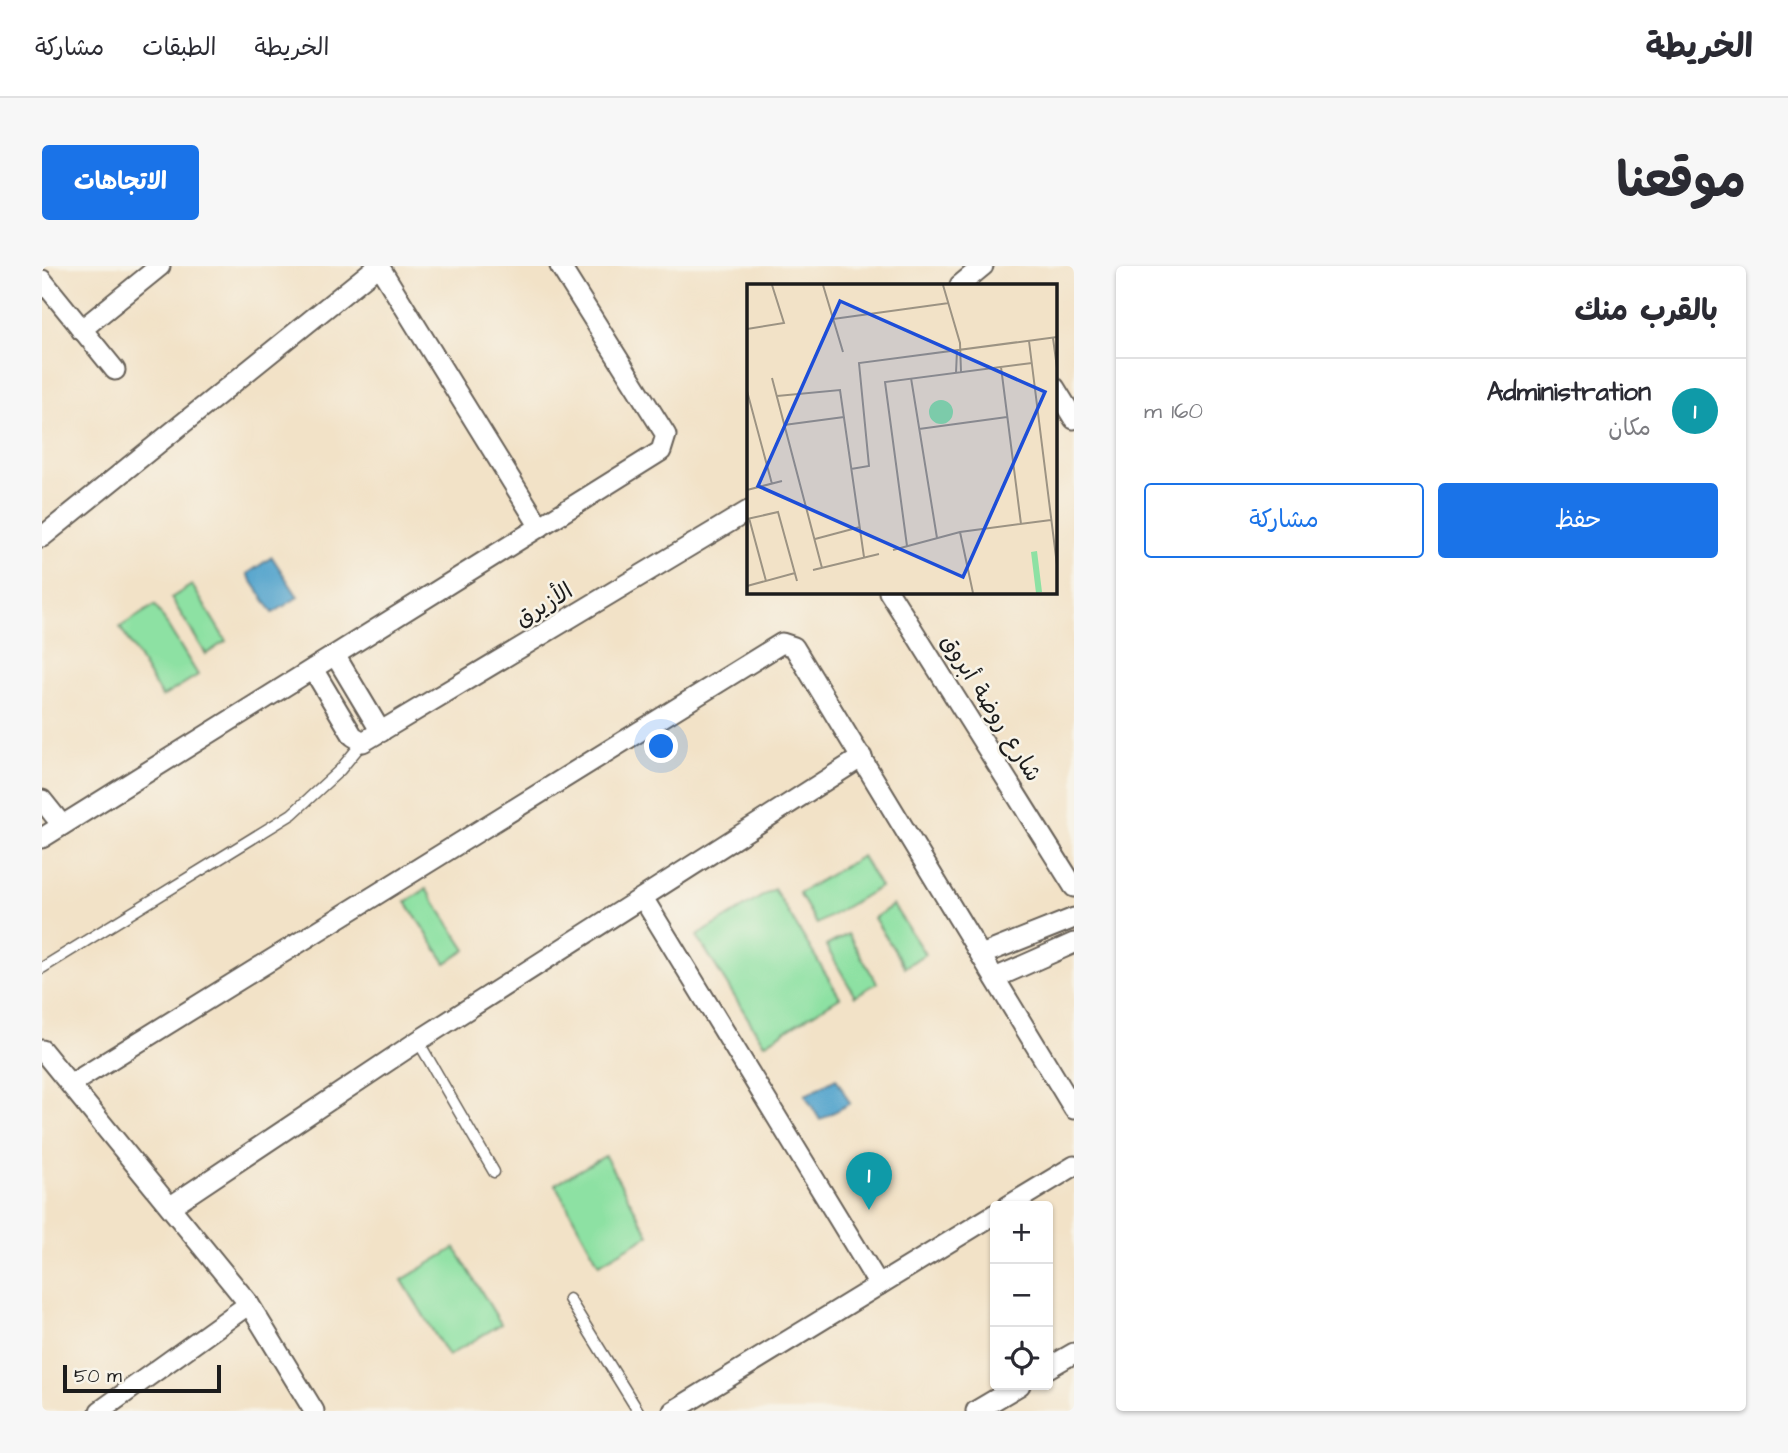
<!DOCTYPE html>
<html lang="ar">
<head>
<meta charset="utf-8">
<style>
  :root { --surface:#fff; --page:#f7f7f7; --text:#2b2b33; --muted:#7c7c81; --line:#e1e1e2; --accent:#1a73e8 }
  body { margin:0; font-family:"Architects Daughter","Playpen Sans Arabic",sans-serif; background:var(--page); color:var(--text); direction:rtl }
  .controls { position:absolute; right:21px; bottom:21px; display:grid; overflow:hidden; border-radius:7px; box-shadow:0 2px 5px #0004 }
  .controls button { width:63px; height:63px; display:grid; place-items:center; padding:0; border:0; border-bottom:2px solid var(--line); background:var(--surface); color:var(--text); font:35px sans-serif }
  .scale { position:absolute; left:21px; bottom:18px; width:158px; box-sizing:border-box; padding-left:7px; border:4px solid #1c1c1c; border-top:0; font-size:19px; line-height:24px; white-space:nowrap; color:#1c1c1c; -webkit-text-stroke:5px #f7f3e8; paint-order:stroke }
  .you { position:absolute; left:620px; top:481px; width:24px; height:24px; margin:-18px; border:5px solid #fff; border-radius:50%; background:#1a73e8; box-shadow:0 0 0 10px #1a73e833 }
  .badge { display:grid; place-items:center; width:46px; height:46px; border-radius:50%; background:var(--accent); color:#fff; font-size:23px; font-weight:700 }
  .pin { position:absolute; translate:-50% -58px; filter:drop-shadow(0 2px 4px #0008) }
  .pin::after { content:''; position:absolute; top:37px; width:24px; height:21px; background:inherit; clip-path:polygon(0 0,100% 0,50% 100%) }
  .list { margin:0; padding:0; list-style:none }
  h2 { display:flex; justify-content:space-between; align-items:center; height:91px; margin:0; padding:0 28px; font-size:30px }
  h2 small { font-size:23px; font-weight:400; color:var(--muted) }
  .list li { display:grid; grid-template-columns:46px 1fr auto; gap:21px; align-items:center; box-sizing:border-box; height:105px; padding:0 28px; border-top:2px solid var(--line) }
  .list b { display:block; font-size:26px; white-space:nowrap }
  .list p { margin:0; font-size:23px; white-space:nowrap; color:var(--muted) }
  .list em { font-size:23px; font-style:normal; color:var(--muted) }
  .actions { display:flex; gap:14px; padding:21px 28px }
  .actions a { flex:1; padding:16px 0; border:2px solid var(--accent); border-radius:7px; text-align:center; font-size:24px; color:var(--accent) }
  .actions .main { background:var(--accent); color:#fff }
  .icon { flex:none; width:38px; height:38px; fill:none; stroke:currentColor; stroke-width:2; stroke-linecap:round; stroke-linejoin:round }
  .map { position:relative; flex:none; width:1032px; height:1145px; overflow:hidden; direction:ltr; border-radius:7px }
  header { display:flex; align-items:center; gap:42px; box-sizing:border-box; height:98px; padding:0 35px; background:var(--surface); border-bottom:2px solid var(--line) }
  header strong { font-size:33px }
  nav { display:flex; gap:38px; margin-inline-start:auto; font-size:24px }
  .intro { display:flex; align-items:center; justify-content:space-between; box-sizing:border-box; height:168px; padding:0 42px }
  h1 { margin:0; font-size:49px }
  .button { padding:18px 32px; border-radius:7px; background:var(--accent); color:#fff; font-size:24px; font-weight:700 }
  main { display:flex; gap:42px; padding:0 42px }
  aside { flex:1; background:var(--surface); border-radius:7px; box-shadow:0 2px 5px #0004 }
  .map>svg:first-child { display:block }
  .green { fill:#8de1a3; stroke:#547e60; stroke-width:2 }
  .water { fill:#51a3cc; stroke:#366074; stroke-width:2 }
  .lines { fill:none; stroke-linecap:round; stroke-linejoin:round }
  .lane-casing { stroke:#676158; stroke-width:13 }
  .street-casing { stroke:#676158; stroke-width:23 }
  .lane { stroke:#fff; stroke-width:10 }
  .street { stroke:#fff; stroke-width:19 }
  .labels { text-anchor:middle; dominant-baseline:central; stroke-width:5; stroke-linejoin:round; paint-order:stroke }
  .street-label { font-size:23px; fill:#1c1c1c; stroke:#f7f3e8 }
  .inset-road { fill:none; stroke:#9c9383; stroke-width:2 }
  .view { fill:#1d4ed8; fill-opacity:0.15; stroke:#1d4ed8; stroke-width:3.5 }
  .inset-edge { fill:none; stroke:#1c1c1c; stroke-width:3.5 }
</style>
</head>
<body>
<header>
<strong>الخريطة</strong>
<nav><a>الخريطة</a><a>الطبقات</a><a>مشاركة</a></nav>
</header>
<div class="intro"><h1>موقعنا</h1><a class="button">الاتجاهات</a></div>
<main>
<aside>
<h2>بالقرب منك<small></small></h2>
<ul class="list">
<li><span class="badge" style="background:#0f9aa8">1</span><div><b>Administration</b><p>مكان</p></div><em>160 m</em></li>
</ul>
<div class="actions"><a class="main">حفظ</a><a>مشاركة</a></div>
</aside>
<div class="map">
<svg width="1032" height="1145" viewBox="0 0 1032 1145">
  <rect width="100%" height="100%" fill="#f7f3e8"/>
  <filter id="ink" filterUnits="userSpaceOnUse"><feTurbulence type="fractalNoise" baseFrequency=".0143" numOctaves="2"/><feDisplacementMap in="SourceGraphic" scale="14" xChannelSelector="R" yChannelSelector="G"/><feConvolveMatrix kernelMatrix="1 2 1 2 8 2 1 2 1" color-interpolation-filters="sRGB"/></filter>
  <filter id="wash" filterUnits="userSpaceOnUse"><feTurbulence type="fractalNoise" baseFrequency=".00686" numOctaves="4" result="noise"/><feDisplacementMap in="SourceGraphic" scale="28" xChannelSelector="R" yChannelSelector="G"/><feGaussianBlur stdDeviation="1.57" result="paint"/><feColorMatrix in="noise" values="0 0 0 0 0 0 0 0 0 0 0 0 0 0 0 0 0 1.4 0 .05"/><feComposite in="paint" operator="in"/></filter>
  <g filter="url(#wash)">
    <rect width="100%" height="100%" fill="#f2e2c7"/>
    <g class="green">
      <polygon points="150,319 184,375 164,388 129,332"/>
      <polygon points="113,339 156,409 120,431 78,361"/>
      <polygon points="820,590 838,621 775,658 757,627"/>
      <polygon points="384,623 424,684 404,697 364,636"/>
      <polygon points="732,623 798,731 722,778 655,670"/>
      <polygon points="851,639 883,688 863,701 832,652"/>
      <polygon points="806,668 835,717 813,730 784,680"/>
      <polygon points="563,890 607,969 557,998 513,918"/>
      <polygon points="413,982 459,1058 406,1090 360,1014"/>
    </g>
    <g class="water">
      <polygon points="230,291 256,331 231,347 205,308"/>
      <polygon points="794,812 808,837 778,854 763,829"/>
    </g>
  </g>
  <g filter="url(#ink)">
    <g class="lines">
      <g class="lane-casing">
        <g id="lane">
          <polyline points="0,702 250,548 298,504 321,476"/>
          <polyline points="376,775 452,906"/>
          <polyline points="527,1033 596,1145"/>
        </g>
      </g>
      <g class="street-casing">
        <g id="street">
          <polyline points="337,0 498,261"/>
          <polyline points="0,14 73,104"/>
          <polyline points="918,19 941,0"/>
          <polyline points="39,64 118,0"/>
          <polyline points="1013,122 1032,153"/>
          <polyline points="0,271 336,0"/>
          <polyline points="847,326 1032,621"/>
          <polyline points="293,389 339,466"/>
          <polyline points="271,403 311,470 321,476 706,245"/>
          <polyline points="0,534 20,559"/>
          <polyline points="0,572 619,185 624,169 518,0"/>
          <polyline points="601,632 837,1019"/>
          <polyline points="939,689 1032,652"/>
          <polyline points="953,712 1032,677"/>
          <polyline points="0,784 207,1038 272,1145"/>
          <polyline points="29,818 740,377 752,381 1032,843"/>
          <polyline points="129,940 376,775 820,491"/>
          <polyline points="966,940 1032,900"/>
          <polyline points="1006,1102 1032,1087"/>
          <polyline points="58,1145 207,1038"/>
          <polyline points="631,1145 953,948"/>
          <polyline points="934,1145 978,1119"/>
        </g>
      </g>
      <use href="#lane" class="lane"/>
      <use href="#street" class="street"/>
    </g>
  </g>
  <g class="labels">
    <g class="street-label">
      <text transform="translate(502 339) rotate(-31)">الأزيرق</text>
      <text transform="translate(949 442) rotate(58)">شارع روضة أبروق</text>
    </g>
  </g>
  <g transform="translate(705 18)">
    <rect width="310" height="310" fill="#f2e2c7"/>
    <path d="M182 128a12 12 0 1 1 24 0a12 12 0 1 1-24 0ZM290 267 295 308 289 309 284 268Z" fill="#8de1a3"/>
    <path class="inset-road" d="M76 1 96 68M196 1 213 59 214 88M86 35 202 19M0 45 37 39 25 1M306 54 310 84M282 57 310 281M254 83 274 240M209 89 210 66M25 94 75 284M164 94 190 254M0 107 25 200M30 112 93 106 117 273M37 141 97 133M172 145 260 133M104 185 122 182 112 79 310 53M0 206 35 197M2 234 19 297M0 235 31 228 50 297M213 248 226 309M68 255 113 243M160 262 138 98 285 79M146 266 213 248 304 236M66 286 132 270M0 302 48 289"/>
    <path class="view" d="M93 17 298 108 216 293 11 202Z"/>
    <rect width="310" height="310" class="inset-edge"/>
  </g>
</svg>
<div class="controls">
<button>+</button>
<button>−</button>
<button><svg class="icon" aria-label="locate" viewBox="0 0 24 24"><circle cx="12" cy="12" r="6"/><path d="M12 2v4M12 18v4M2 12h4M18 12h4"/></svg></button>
</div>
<div class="scale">50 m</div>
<div class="you"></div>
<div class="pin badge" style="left:827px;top:944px;background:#0f9aa8">1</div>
</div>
</main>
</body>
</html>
